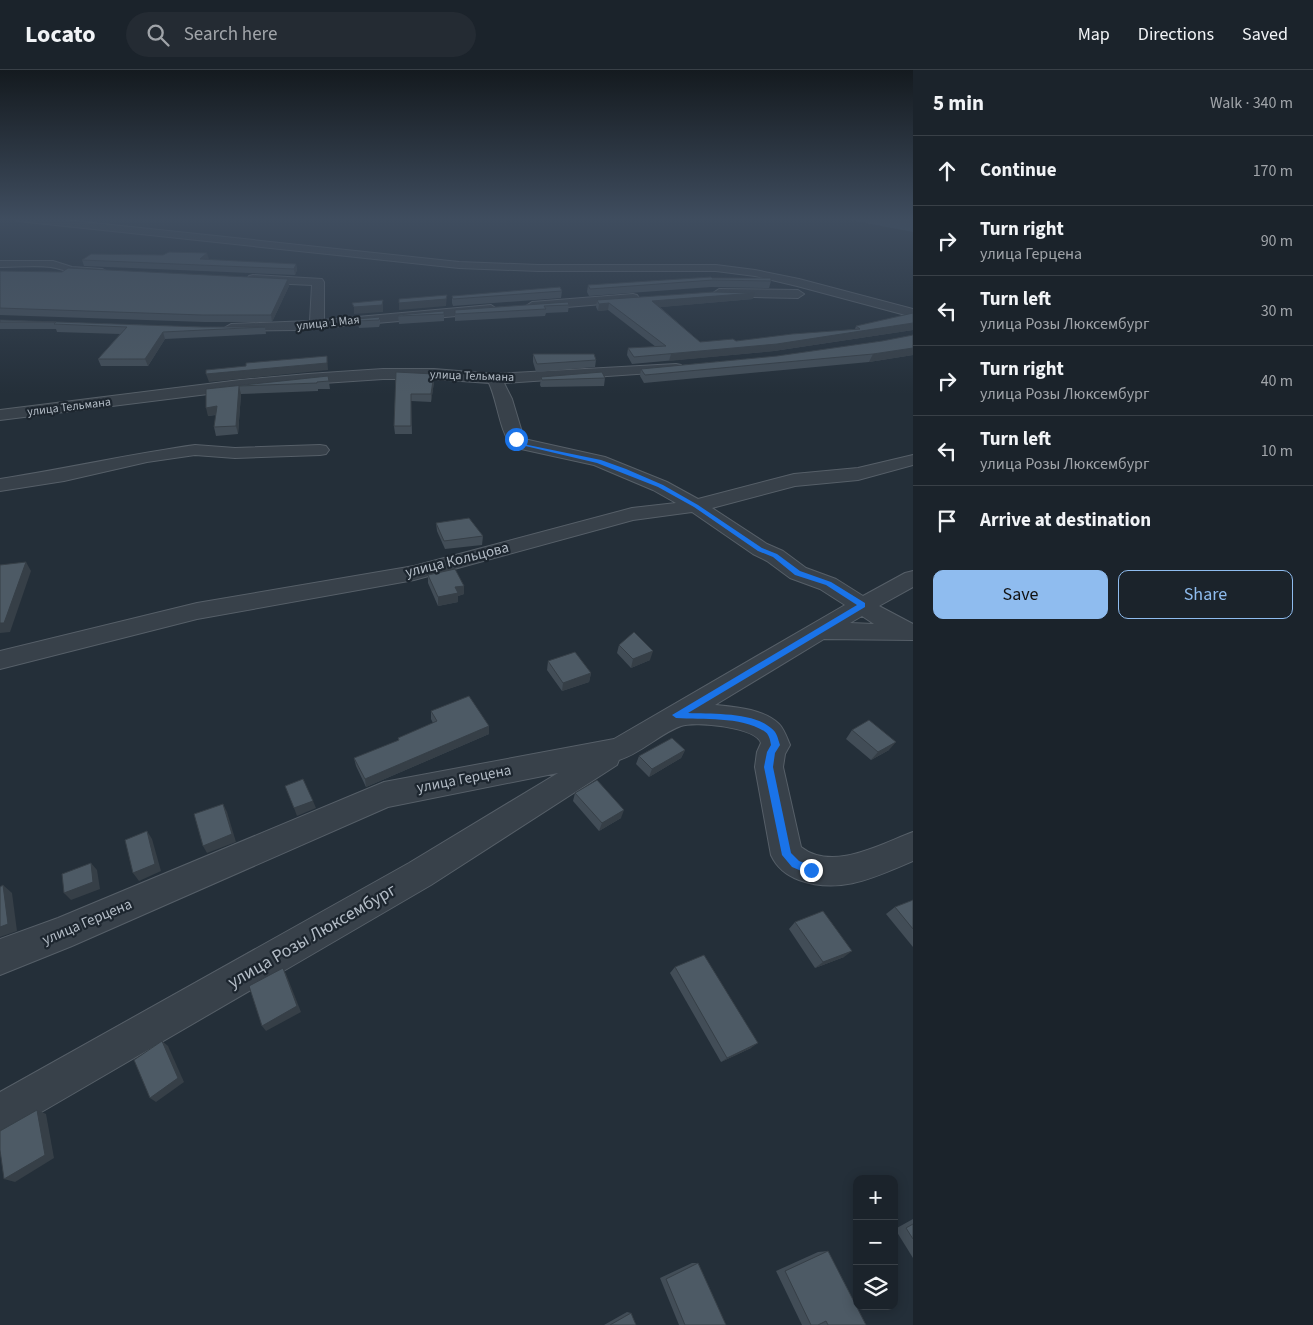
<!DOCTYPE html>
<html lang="en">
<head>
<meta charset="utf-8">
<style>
  :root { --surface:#1b232b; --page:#242b33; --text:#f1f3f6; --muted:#a0a4a9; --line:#394047; --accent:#8fbcef }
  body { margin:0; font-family:"Source Sans 3",sans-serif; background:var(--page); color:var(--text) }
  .controls { position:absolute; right:15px; bottom:15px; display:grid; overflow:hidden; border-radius:10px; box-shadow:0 2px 12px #0003 }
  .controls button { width:45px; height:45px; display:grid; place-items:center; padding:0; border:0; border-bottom:1px solid var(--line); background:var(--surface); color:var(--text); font:25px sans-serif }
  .stop { position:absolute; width:15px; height:15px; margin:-11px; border:4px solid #1a73e8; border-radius:50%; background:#fff }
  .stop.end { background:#1a73e8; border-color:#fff; box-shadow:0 1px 5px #0008 }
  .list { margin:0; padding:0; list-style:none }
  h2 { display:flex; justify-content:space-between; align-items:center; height:65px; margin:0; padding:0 20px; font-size:21px }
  h2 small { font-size:16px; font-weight:400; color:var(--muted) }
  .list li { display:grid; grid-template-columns:32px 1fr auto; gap:15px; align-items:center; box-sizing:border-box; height:70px; padding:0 20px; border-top:1px solid var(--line) }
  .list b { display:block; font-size:19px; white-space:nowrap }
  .list p { margin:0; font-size:16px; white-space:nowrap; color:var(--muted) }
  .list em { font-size:16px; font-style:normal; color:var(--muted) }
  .actions { display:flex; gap:10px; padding:15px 20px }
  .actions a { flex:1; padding:11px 0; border:1px solid var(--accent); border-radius:10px; text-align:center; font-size:18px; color:var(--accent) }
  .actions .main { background:var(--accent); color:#111 }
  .icon { flex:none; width:28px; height:28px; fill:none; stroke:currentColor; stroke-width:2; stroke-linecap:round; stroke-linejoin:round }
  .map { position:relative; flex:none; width:913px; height:1255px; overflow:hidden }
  header { display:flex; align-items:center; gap:30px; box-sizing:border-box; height:70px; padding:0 25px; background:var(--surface); border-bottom:1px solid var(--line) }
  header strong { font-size:24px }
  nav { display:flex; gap:28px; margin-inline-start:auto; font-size:18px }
  .search { width:350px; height:45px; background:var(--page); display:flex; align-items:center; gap:12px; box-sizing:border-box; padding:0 18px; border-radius:28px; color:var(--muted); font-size:19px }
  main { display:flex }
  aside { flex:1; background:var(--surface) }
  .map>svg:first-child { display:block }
  .water { fill:#3b4e61 }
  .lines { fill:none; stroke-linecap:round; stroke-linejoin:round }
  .minor-casing { stroke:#565f68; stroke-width:2 }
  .minor { fill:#38414a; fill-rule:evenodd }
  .wall { fill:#424d57 }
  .shaded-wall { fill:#363f47 }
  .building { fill:#4d5a65; stroke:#363f47 }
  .route { fill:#1a73e8 }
  .labels { text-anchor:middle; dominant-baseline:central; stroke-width:4.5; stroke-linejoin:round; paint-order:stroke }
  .far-street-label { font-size:12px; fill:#b3bcc6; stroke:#1d262f }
  .street-label { font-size:15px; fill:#b3bcc6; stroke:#1d262f }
  .near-street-label { font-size:18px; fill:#b3bcc6; stroke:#1d262f }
</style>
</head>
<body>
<header>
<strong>Locato</strong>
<div class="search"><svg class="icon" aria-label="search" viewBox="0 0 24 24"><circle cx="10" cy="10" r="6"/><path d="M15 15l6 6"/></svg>Search here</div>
<nav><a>Map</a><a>Directions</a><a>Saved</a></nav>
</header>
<main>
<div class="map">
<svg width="913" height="1255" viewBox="0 0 913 1255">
  <rect width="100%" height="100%" fill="#242f39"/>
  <polygon class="water" points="840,148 913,148 913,162"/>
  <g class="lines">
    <g class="minor-casing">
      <g id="minor">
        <polygon points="13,148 46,148 459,192 538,195 716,195 755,200 799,209 913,239 913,247 797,216 755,206 716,201 538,201 459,198 18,151"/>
        <path d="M0 191H53L72 197 102 199 108 202C97 213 64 199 51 197 35 195 17 197 0 197Z"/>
        <polygon points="253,205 322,209 324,212 324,250 491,235 497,239 491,243 296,260 226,261 224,258 231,254 310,251 312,215 249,212 247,209 249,206"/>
        <polygon points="719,219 798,220 804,224 798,228 715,226 713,223"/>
        <polygon points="633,224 637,225 639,228 637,231 532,240 526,236 532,232"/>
        <path d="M676 294 681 295 683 298 681 301 504 313 512 329 524 369 605 387 667 412 698 429 794 404 858 398 913 385V395L858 410 795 416 712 438 767 474 783 481 806 498 836 509 863 526 905 503 913 501V517L879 536 913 554V570L824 569 715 635C735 637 764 639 779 654 784 659 787 668 790 675L785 684 783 697 801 777C833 802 880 774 913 762V791C875 807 840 825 799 810 786 805 777 798 771 785L755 697 757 682 761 673C756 657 695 651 681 656 659 664 642 683 619 690L617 695 431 815 14 1058 0 1064V1022L409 793 558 703 388 737 72 876 0 905V869L58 848 384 712 614 669 845 535 820 519 790 508 767 491 753 484 692 442 633 450 414 510 197 549 0 599V581L197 533 414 496 632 438 676 433 653 420 594 395 512 377C499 359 498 333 489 313L434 309H383L308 314 240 320 0 350V340L240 310 308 304 383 299H434L495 304ZM862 546 874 554 850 553Z"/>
        <path d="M195 375 235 378 320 375 326 376 329 380 326 384 320 385 235 388 195 385 147 392 64 411 0 421V409C65 399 130 384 195 375Z"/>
      </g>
    </g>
    <use href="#minor" class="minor"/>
  </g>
  <g class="wall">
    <polygon points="82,190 209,190 296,194 297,200 295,205 84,196"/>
    <polygon points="0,201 62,202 288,209 289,216 272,252 204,252 0,245"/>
    <polygon points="712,208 771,211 769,218 711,217 589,226 587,222 588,215"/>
    <polygon points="562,221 561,228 453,236 452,233 452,226"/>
    <polygon points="753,229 660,237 700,272 736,271 855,259 856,256 913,243 913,260 774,281 632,294 627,285 628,278 656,277 608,240 598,241 596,237 597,230"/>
    <polygon points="569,235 568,242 546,243 545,246 455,251 455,240"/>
    <polygon points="444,241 444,251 399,254 398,245"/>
    <polygon points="380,247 380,254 379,257 359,258 357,249"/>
    <polygon points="0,250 202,257 265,257 266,264 165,269 148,296 101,296 98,289 120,264 57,262 56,259 0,259"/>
    <polygon points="913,265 913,285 869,292 644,313 640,306 641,299 777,286 882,271"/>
    <polygon points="533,284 596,290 595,297 536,302 533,292"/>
    <polygon points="396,302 434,312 431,332 411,331 412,364 395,364 394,356"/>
    <polygon points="328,306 330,319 318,319 318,321 241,324 238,364 216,366 214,357 216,345 208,346 206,319"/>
    <polygon points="541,307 605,308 604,316 541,317 540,315"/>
    <polygon points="436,453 483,466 482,475 445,479 437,461"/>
    <polygon points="428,505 464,516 464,524 458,526 458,532 438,536 428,513"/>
    <polygon points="619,575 650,590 631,598 617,583"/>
    <polygon points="548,591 591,603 589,612 562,621 547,600"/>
    <polygon points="431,641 489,656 489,664 366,717 356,696 354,688 398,671 398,668 433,653 431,649"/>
    <polygon points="852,660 889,680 871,690 846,669"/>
    <polygon points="685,680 681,688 649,707 636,694 639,686"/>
    <polygon points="575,723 621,748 599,761 573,731"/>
    <polygon points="913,830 913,877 886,844 895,837"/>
    <polygon points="795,852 844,887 815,898 789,859"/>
    <polygon points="675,897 751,978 721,992 670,903"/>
    <polygon points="913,1149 913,1188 895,1159"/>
    <polygon points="828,1181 866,1255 802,1255 776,1201 818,1182"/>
    <polygon points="692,1193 698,1193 726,1255 679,1255 660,1208"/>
    <polygon points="627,1242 631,1243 636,1255 604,1255"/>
  </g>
  <g class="shaded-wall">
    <polygon points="207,183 209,189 202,196 200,189"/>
    <polygon points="296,194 297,200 295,205 294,199"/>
    <polygon points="288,209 289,216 272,252 271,245"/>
    <polygon points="755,223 753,229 651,238 652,231"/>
    <polygon points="447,225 446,236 399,240 399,233"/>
    <polygon points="383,230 383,242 354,244 354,237"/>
    <polygon points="609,233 608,240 598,241 599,234"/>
    <polygon points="913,253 913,260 774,281 669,291 671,284"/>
    <polygon points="163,262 165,269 148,296 145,289"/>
    <polygon points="913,278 913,285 869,292 873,284"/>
    <polygon points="327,286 328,300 209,312 206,304"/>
    <polygon points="434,304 434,312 431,332 431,324"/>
    <polygon points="239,316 241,324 238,364 236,356"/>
    <polygon points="217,336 219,344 208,346 206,338"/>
    <polygon points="26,492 31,501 10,562 0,563 0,553"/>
    <polygon points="464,516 464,524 458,526 458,532 438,536 438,527 455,517"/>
    <polygon points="653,581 650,590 631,598 633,589"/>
    <polygon points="591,603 589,612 562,621 563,613"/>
    <polygon points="489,656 489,664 366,717 365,709"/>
    <polygon points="896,672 889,680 871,690 878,682"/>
    <polygon points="685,680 681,688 649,707 652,699"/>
    <polygon points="313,731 316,738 297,746 294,738"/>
    <polygon points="223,734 227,742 236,772 207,783 203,776"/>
    <polygon points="624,740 621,748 599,761 602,753"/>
    <polygon points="147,761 152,769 161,801 139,811 133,803"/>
    <polygon points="91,793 97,800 100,819 71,830 64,823"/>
    <polygon points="3,815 12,823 17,861 0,867 0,857"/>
    <polygon points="852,881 844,887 815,898 823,892"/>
    <polygon points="283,898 286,904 301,942 266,961 262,956"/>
    <polygon points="162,971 168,976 184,1012 156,1032 150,1028"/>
    <polygon points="758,973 751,978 721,992 727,988"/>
    <polygon points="37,1040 46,1044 54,1088 15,1112 4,1109"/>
  </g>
  <g class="building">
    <polygon points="169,182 207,183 200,189 296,194 294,199 82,190 91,184 163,185"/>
    <polygon points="68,198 288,209 271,245 202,245 0,238 0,201 62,202"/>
    <polygon points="711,207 712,208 771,208 771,211 713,210 590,219 588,215"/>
    <polygon points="560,217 562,221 453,229 452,226"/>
    <polygon points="713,222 755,223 652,231 700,272 733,269 736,271 792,264 860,259 856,256 913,243 913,253 777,274 634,287 628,278 666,276 609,233 599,234 597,230"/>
    <polygon points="447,225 446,229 399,233 399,229"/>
    <polygon points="383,230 382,235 354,237 352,233"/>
    <polygon points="568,232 569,235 544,236 546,239 455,244 455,240"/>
    <polygon points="444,241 444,244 398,246 398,245"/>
    <polygon points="380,247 379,250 358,251 357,249"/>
    <polygon points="0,250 202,257 265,257 163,262 145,289 98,289 127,257 54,254 56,252 0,252"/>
    <polygon points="913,265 913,278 873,284 645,305 641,299 777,286 882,271"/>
    <polygon points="533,284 594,284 596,290 537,294"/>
    <polygon points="327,286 327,293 206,304 206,300 246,296 246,293"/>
    <polygon points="396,302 434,304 431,324 411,324 411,356 394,356"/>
    <polygon points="602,302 605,308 542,310 541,307"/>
    <polygon points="328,306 329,311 317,312 317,313 239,316 236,356 214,357 217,336 206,338 206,319"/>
    <polygon points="469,448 483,466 444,471 436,453"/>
    <polygon points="26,492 4,553 0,553 0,495"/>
    <polygon points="455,499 464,516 455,517 458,523 438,527 428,505"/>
    <polygon points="634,562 653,581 633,589 619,575"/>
    <polygon points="575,582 591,603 563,613 548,591"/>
    <polygon points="469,626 489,656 365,709 354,688 399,670 398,668 437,651 431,641"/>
    <polygon points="869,650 896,672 878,682 852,660"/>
    <polygon points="672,668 685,680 652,699 639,686"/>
    <polygon points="303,709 313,731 294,738 285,716"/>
    <polygon points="597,710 624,740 602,753 575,723"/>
    <polygon points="223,734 232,764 203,776 194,744"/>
    <polygon points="147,761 155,794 133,803 125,770"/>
    <polygon points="91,793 93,812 64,823 62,804"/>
    <polygon points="3,815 8,854 0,857 0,817"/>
    <polygon points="913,830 913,859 895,837"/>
    <polygon points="823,841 852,881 823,892 795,852"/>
    <polygon points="704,885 758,973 727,988 675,897"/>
    <polygon points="283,898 297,936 262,956 249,916"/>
    <polygon points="162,971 178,1008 150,1028 134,990"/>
    <polygon points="37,1040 45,1085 4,1109 0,1080 0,1061"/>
    <polygon points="913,1154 913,1169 906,1158"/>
    <polygon points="828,1181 866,1255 828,1255 826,1251 818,1255 811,1255 785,1201"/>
    <polygon points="698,1193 726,1255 685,1255 666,1209"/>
    <polygon points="631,1243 636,1255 610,1255"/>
  </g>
  <linearGradient id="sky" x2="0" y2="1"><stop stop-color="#141a1f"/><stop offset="0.46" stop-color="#3f4d5f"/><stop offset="1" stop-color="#3f4d5f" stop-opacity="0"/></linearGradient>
  <rect width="913" height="324" fill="url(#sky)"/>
  <path class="route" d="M514 368H517L520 372 528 375 601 390 626 399 663 415 698 435 762 478 777 484 800 501 831 512 865 533V537L688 643C711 644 753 642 771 658 777 662 778 669 780 675L775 683 773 697 791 783 799 791 815 797V804L811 805 792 797 782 785 764 697 767 682 771 675C770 669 769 664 764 661 740 646 703 650 676 648L672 645 857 535 826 515 795 505 773 487 758 481 694 437 658 417 597 393 517 374Z"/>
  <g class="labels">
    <g class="far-street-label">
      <text transform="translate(328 253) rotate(-6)">улица 1 Мая</text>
      <text transform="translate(472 306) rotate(2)">улица Тельмана</text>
      <text transform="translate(69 337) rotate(-7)">улица Тельмана</text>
    </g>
    <g class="street-label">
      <text transform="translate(457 490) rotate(-14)">улица Кольцова</text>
      <text transform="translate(464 709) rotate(-11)">улица Герцена</text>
      <text transform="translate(87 852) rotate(-23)">улица Герцена</text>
    </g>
    <g class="near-street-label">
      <text transform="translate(312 866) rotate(-30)">улица Розы Люксембург</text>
    </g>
  </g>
</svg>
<div class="controls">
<button>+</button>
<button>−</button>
<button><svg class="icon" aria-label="layers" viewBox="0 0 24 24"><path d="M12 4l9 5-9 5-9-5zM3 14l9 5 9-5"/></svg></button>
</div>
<div class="stop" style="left:516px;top:369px"></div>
<div class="stop end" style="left:811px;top:800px"></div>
</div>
<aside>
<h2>5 min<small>Walk · 340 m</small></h2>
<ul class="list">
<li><svg class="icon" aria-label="ahead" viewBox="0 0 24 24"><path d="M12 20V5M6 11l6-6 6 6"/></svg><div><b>Continue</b></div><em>170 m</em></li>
<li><svg class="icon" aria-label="right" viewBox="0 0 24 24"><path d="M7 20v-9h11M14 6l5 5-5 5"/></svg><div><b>Turn right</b><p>улица Герцена</p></div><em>90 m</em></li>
<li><svg class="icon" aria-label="left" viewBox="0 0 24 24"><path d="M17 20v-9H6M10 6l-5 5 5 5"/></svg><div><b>Turn left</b><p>улица Розы Люксембург</p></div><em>30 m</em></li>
<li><svg class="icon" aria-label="right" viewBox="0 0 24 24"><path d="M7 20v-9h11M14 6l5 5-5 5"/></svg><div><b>Turn right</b><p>улица Розы Люксембург</p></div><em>40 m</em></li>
<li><svg class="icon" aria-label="left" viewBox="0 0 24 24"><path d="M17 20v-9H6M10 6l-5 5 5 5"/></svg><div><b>Turn left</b><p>улица Розы Люксембург</p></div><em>10 m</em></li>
<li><svg class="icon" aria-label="arrive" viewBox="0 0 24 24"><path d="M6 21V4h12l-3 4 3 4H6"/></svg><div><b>Arrive at destination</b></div></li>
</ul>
<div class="actions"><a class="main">Save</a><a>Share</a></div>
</aside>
</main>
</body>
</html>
